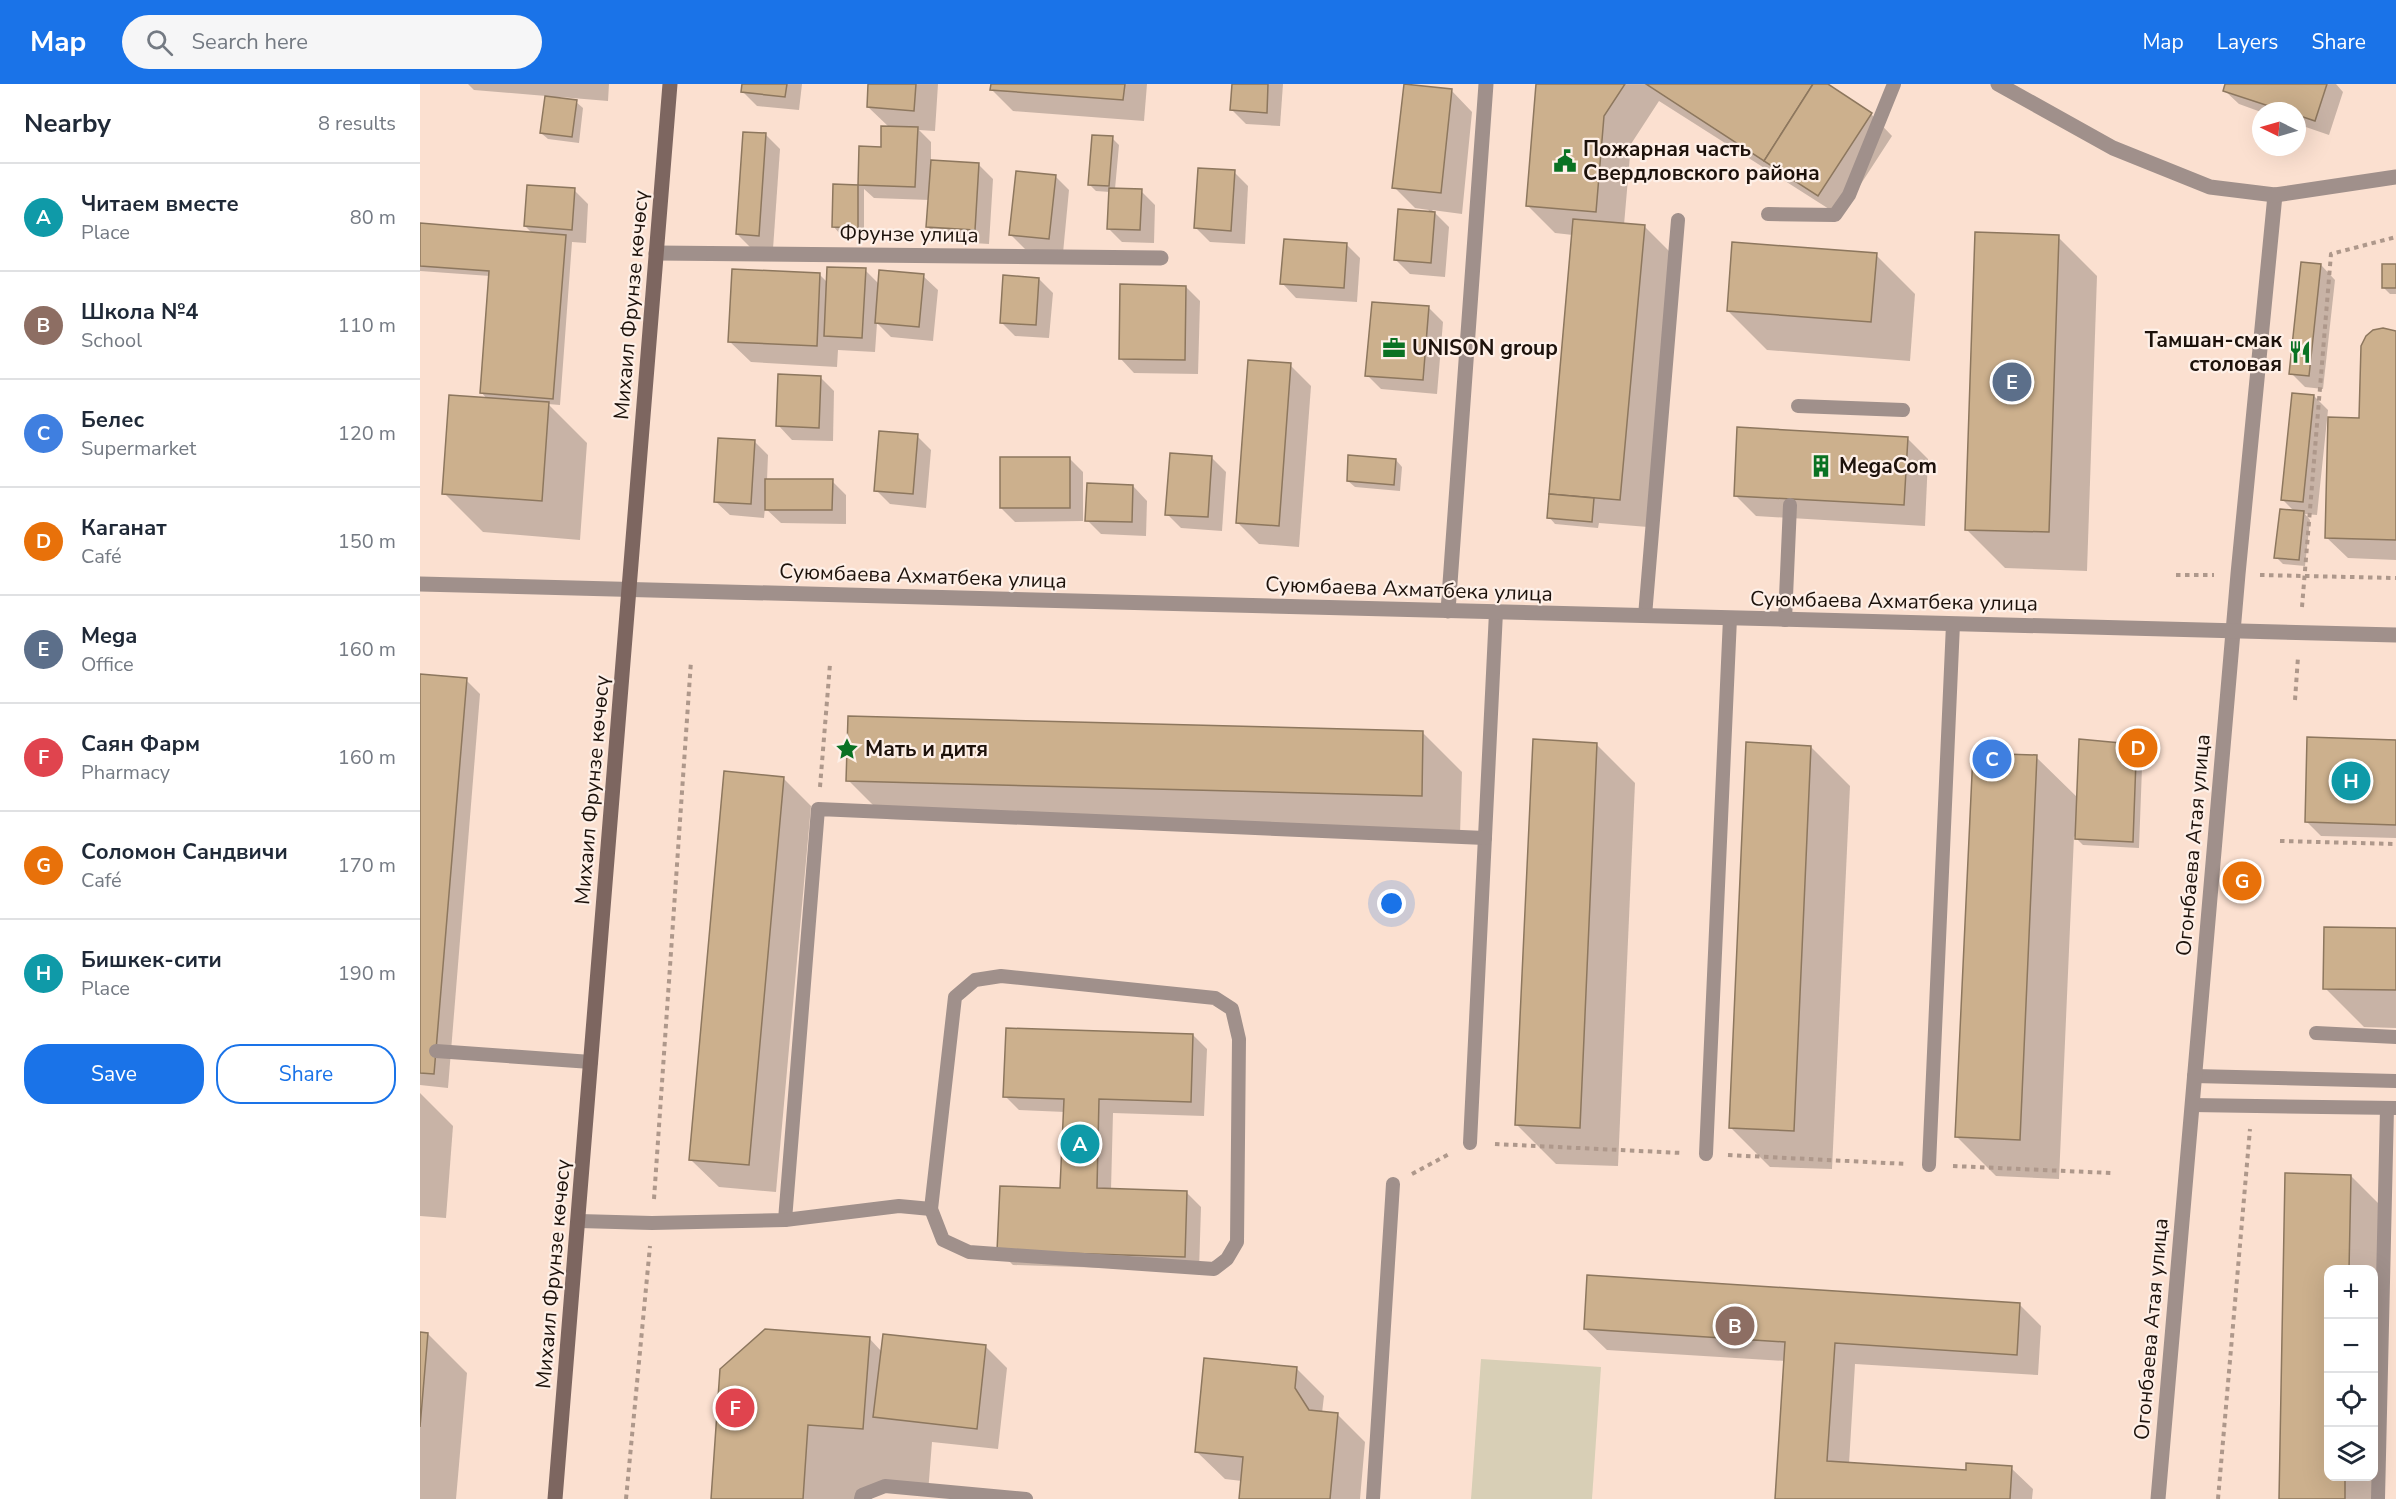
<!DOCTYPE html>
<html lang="en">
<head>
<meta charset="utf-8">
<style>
  :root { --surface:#fff; --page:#f6f6f7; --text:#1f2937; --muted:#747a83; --line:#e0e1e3; --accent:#1a73e8 }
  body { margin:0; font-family:"Nunito Sans",sans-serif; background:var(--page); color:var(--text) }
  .controls { position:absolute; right:18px; bottom:18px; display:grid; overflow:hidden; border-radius:12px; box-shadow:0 6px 24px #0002 }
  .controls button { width:54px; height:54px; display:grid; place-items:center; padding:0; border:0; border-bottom:2px solid var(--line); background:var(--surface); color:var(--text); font:30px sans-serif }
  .compass { position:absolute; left:1832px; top:18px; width:54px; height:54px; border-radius:50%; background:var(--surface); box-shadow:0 6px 24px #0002; rotate:275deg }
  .you { position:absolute; left:972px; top:820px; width:21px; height:21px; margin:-15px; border:4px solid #fff; border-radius:50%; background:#1a73e8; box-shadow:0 0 0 9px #1a73e833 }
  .badge { display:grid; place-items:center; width:39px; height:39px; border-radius:50%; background:var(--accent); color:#fff; font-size:20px; font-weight:700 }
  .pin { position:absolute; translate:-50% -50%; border:3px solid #fff; box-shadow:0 2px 6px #0006 }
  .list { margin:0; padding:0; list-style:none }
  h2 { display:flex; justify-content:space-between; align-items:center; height:78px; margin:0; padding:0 24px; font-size:26px }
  h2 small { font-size:20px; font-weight:400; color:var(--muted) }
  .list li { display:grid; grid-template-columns:39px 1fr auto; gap:18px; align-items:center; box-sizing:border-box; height:108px; padding:0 24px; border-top:2px solid var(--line) }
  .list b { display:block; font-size:22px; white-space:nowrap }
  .list p { margin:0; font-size:20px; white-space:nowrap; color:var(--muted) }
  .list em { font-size:20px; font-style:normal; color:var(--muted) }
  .actions { display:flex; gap:12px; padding:18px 24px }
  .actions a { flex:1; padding:14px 0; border:2px solid var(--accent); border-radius:24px; text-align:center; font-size:21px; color:var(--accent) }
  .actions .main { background:var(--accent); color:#fff }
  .icon { flex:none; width:33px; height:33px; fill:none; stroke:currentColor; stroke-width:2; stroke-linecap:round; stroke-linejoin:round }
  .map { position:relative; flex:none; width:1976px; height:1415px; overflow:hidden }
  header { display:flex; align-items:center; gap:36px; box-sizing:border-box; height:84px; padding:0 30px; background:var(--accent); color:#fff }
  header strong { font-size:28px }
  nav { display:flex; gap:33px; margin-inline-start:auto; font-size:21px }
  .search { width:420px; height:54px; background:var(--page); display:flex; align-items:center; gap:15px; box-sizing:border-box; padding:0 21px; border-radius:33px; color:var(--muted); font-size:22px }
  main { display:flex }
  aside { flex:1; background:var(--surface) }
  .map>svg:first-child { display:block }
  .green { fill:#d8cfb6 }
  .shadow { fill:#0003; fill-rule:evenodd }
  .building { fill:#ccb08d; stroke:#8d775e; stroke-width:1.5 }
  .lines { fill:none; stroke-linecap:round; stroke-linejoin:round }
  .path { stroke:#ae988b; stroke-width:4; stroke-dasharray:4.5 4.5; stroke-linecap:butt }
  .service { stroke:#a0908b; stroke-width:14 }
  .minor { stroke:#a0908b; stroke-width:15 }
  .tertiary { stroke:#a0908b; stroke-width:15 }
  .secondary { stroke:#7d6660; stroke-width:15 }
  .labels { text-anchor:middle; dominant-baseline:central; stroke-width:4.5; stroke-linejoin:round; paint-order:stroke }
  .poi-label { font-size:21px; font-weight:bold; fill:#1d120b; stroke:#fef0e8; text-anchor:start }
  .street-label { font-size:21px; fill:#1d120b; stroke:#fef0e8 }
</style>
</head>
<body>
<header>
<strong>Map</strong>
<div class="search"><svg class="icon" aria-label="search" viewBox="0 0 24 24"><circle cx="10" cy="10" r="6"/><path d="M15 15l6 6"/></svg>Search here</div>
<nav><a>Map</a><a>Layers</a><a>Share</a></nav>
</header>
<main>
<aside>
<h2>Nearby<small>8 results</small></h2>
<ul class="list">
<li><span class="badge" style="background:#0f9aa8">A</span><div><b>Читаем вместе</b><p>Place</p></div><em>80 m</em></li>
<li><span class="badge" style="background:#8d6e63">B</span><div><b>Школа №4</b><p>School</p></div><em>110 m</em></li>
<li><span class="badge" style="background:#3f7fe0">C</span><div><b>Белес</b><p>Supermarket</p></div><em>120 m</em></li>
<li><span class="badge" style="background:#e8710a">D</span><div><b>Каганат</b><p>Café</p></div><em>150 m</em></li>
<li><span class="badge" style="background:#5c6f8a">E</span><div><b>Mega</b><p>Office</p></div><em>160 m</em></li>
<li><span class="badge" style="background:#e0444e">F</span><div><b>Саян Фарм</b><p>Pharmacy</p></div><em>160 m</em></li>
<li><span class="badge" style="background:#e8710a">G</span><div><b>Соломон Сандвичи</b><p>Café</p></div><em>170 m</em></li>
<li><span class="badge" style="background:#0f9aa8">H</span><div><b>Бишкек-сити</b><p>Place</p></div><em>190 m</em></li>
</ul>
<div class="actions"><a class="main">Save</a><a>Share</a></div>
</aside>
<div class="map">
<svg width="1976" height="1415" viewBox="0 0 1976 1415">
  <rect width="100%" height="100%" fill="#fbe0d0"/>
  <polygon class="green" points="1061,1275 1181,1283 1172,1415 1051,1415"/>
  <g class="shadow">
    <polygon points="48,0 189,0 188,17 140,13 140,15 156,18 163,24 159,59 128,55 121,49 126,12 54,6"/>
    <polygon points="324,0 382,0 379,26 337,22 323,8"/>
    <polygon points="450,0 518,0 515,47 499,46 511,58 511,78 559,81 573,95 569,160 522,157 508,143 510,116 454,114 444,105 444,150 420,150 414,143 414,102 439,102 440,63 462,64 469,43 448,23"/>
    <polygon points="572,0 727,0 724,37 593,27 572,6"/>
    <polygon points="813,0 863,0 860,42 826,40 812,26"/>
    <polygon points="1118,0 1405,0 1451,30 1472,52 1420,132 1239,17 1211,60 1204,141 1224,142 1252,170 1228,443 1179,439 1178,444 1135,440 1129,433 1153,151 1135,149 1107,121"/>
    <polygon points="1806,0 1916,0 1923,8 1909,51 1877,40 1877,27 1841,28 1819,20 1804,6"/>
    <polygon points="1031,6 1052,28 1042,130 1012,126 1029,143 1025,193 990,190 976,176 1009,126 995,124 974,103"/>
    <polygon points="346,51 360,65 353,165 331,164 317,150"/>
    <polygon points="692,54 699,61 695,105 721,107 735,121 734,159 702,158 688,144 690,108 676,107 669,100"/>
    <polygon points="814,88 828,102 825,160 790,158 776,144"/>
    <polygon points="635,92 649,106 643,169 605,165 591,151"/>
    <polygon points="154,106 168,120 166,159 152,158 140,321 128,320 167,359 160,456 63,448 24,409 68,316 61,308 70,192 0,187 0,141 113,150 105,142"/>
    <polygon points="1638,153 1677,192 1667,487 1585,484 1546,445"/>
    <polygon points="926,160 940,174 937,218 876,214 862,199"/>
    <polygon points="1456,171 1495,210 1490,277 1347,266 1308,227"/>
    <polygon points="1901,181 1915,196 1903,305 1885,303 1871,289"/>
    <polygon points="1976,181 1976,210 1970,210 1964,204"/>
    <polygon points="445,186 460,201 503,192 518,206 513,257 471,253 457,239 455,268 418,266 417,283 331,278 309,257 400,191 408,199"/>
    <polygon points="619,195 633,209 629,254 595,252 581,238"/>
    <polygon points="766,203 780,217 778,290 714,289 700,274"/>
    <polygon points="1009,224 1023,238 1017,310 961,305 947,291"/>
    <polygon points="1976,249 1976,476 1928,474 1906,453 1941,335"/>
    <polygon points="870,281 891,302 879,463 839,460 818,439"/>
    <polygon points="400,293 414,307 413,357 372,356 358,341"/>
    <polygon points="1894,312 1908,326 1897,431 1885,430 1890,436 1885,482 1863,480 1856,473 1875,428 1862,415"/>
    <polygon points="497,352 511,366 506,424 470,420 456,406"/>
    <polygon points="1487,354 1508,375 1505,442 1336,432 1315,411"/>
    <polygon points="334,357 348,371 347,396 412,397 426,411 426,440 361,439 345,424 344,434 310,431 295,417"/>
    <polygon points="649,374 663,388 663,437 595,438 581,424"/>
    <polygon points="792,374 806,388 802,447 761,444 747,430"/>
    <polygon points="976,376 982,383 980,407 935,403 928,397"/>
    <polygon points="713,402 727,417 726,452 681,450 667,436"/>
    <polygon points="0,592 46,596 60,610 28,1004 0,1001"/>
    <polygon points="1003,649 1042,688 1040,750 467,735 428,696"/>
    <polygon points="1976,658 1976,754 1901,752 1887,738"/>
    <polygon points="1176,660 1215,699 1198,1082 1136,1080 1097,1041"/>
    <polygon points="1700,660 1722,684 1719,764 1663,761 1654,752 1639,1095 1576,1092 1537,1053 1616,673 1658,714"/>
    <polygon points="1391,663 1430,702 1412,1085 1350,1083 1311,1044"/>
    <polygon points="363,694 391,722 356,1108 299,1103 271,1076"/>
    <polygon points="1976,846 1976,944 1944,943 1905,904"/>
    <polygon points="773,951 787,965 784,1032 693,1029 691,1106 767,1109 781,1123 779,1187 593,1181 579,1167 642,1106 645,1028 599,1026 585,1012"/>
    <polygon points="0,1009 33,1042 26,1134 0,1132"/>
    <path d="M1867 1091 1931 1092 1970 1131 1964 1415H1860ZM1908 1186H1954V1392H1908Z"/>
    <polygon points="1599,1220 1621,1242 1618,1291 1435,1280 1429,1380 1547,1388 1591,1384 1613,1405 1612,1415 1357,1415 1366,1277 1187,1266 1165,1245"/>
    <polygon points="0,1249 8,1250 47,1289 36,1415 0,1415"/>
    <polygon points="449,1254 462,1268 566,1263 587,1284 578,1365 512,1358 508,1409 453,1406 452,1415 292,1415"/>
    <polygon points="876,1284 904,1312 902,1329 917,1330 945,1358 940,1415 821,1415 822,1397 805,1395 777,1368"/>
  </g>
  <g class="building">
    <polygon points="322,0 367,0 365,13 321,8"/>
    <polygon points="448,0 496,0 494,27 447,23"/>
    <polygon points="571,0 705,0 703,16 570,6"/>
    <polygon points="812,0 848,0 847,29 810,26"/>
    <polygon points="984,0 1032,5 1021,109 972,104"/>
    <polygon points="1116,0 1205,0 1184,32 1176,128 1106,122"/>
    <polygon points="1226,0 1393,0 1344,77"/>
    <polygon points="1393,0 1408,0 1452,29 1398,112 1344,77"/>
    <polygon points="1805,0 1907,0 1895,37 1877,31 1877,27 1864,27 1803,7"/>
    <polygon points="125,12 157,16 152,53 120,49"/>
    <polygon points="461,42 498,43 495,103 438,101 439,62 461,63"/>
    <polygon points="323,48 346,49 339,152 316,150"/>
    <polygon points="672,51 693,52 689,102 668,101"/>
    <polygon points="511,76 559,79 555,146 506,143"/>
    <polygon points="778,84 815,86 811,147 774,144"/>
    <polygon points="596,87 636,91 629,155 589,151"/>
    <polygon points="413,100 438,101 438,144 412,143"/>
    <polygon points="107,101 155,104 152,146 104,142"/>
    <polygon points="689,104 722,105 720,146 687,145"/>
    <polygon points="978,125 1015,128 1011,179 974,176"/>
    <polygon points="1153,135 1225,141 1200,416 1129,410"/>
    <polygon points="0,139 146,151 133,315 60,309 69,187 0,182"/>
    <polygon points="1555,148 1639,151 1629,448 1545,446"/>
    <polygon points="864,155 927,159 924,204 860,200"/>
    <polygon points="1312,158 1457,169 1451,238 1307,227"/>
    <polygon points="1881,178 1901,180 1889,292 1869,290"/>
    <rect x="1962" y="180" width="14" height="24"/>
    <polygon points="407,183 446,184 442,254 404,252"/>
    <polygon points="312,185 400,189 397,262 308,258"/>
    <polygon points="459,186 504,190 499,243 455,239"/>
    <polygon points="583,191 619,194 616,241 580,239"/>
    <polygon points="700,200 766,202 765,276 699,275"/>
    <polygon points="952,218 1009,222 1003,296 945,292"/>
    <polygon points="1963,244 1976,247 1976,456 1905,454 1908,333 1939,334 1941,262 1946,252 1953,246"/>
    <polygon points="828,276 871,279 859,442 816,439"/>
    <polygon points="358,290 401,292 399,344 356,342"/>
    <polygon points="1872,309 1894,311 1883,418 1861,416"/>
    <polygon points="29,311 129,318 122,417 22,410"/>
    <polygon points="1317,343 1488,353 1484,421 1314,412"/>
    <polygon points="459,347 498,350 493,410 454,407"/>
    <polygon points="298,354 335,356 331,420 294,418"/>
    <polygon points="750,369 792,372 788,433 745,431"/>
    <polygon points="928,371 976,375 974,401 927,397"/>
    <rect x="580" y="373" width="70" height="51"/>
    <polygon points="345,395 413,395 412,426 345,426"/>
    <polygon points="667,399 713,401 712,438 665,437"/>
    <polygon points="1129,410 1174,414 1172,438 1127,434"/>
    <polygon points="1860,425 1884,427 1879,476 1854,474"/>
    <polygon points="0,590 47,594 14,990 0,989"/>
    <polygon points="428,632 1003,647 1002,712 426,697"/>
    <polygon points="1887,653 1976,656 1976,741 1885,738"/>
    <polygon points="1113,655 1177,659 1160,1044 1095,1041"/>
    <polygon points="1659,655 1701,659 1716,676 1713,758 1655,755"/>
    <polygon points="1326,658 1391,662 1374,1047 1309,1044"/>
    <polygon points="1553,669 1617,671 1600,1056 1535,1053"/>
    <polygon points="304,687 364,693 329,1081 269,1076"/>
    <polygon points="1904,843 1976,844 1976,906 1903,905"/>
    <polygon points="586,944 773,950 771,1018 679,1015 677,1104 767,1107 765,1173 577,1167 580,1102 640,1104 644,1015 583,1013"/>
    <polygon points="1865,1089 1931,1091 1929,1186 1908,1186 1908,1392 1925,1392 1925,1415 1859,1415"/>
    <polygon points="1167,1191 1600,1219 1597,1271 1415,1259 1407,1377 1546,1386 1546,1379 1592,1382 1590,1415 1355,1415 1365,1258 1164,1245"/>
    <polygon points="345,1245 450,1253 443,1345 388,1341 383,1415 291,1415 300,1285"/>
    <polygon points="0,1248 8,1249 0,1343"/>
    <polygon points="463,1250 566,1261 557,1345 453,1333"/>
    <polygon points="784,1274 877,1283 875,1304 889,1326 918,1329 910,1415 819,1415 823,1373 775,1368"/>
  </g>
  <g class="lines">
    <g class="path">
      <polyline points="1756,491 1794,491"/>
      <polyline points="1840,491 1976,494"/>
      <polyline points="1882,523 1911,170 1976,153"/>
      <polyline points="1875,616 1878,573"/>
      <polyline points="400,703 410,580"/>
      <polyline points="1860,757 1976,760"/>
      <polyline points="1075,1060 1262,1069"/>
      <polyline points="1308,1071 1487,1080"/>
      <polyline points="1533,1082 1691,1089"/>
      <polyline points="992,1090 1031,1069"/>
      <polyline points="234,1115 271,577"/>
      <polyline points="206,1415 230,1162"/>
      <polyline points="1798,1415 1830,1045"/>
    </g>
    <g class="service">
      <polyline points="1348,130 1415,131 1429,111 1474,0"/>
      <polyline points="1378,322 1483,326"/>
      <polyline points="1225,532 1258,136"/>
      <polyline points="1365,536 1370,421"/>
      <polygon points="581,892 795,914 812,925 819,955 817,1158 807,1175 794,1185 549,1168 523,1156 511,1125 535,913 555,896"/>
      <polyline points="1896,949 1976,953"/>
      <polyline points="16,967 171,978"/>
      <polyline points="1774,992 1976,997"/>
      <polyline points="1772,1021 1976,1024"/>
      <polyline points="1050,1059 1076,528"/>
      <polyline points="1286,1070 1310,534"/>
      <polyline points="1509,1081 1533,540"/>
      <polyline points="365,1136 398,725 1065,754"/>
      <polyline points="159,1137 232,1139 365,1136 479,1122 511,1125"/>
      <polyline points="441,1415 442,1411 465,1402 606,1415"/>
      <polyline points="953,1415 973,1100"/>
      <polyline points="1958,1415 1967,1024"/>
    </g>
    <g class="minor">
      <polyline points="236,169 741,174"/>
      <polyline points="1028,527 1066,0"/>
      <polyline points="1738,1415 1818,490 1855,111"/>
    </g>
    <g class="tertiary">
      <polyline points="1578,0 1693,64 1790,103 1855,111 1976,93"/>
      <polyline points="0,500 1976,551"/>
    </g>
    <polyline class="secondary" points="135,1415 250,0"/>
  </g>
  <defs>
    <g id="civic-bare" transform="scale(1.8)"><path d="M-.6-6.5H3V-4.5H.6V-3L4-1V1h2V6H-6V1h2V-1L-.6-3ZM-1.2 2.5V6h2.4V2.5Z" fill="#0a7223" stroke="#fef0e8" stroke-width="2.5" paint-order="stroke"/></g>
    <g id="office-bare" transform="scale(1.8)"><path d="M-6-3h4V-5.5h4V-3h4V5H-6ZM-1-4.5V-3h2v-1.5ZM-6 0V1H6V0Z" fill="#0a7223" stroke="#fef0e8" stroke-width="2.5" paint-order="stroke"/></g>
    <g id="restaurant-bare" transform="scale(1.8)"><path d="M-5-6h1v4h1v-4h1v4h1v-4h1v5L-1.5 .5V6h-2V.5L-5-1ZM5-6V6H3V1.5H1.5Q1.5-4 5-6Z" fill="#0a7223" stroke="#fef0e8" stroke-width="2.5" paint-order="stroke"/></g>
    <g id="building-bare" transform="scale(1.8)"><path d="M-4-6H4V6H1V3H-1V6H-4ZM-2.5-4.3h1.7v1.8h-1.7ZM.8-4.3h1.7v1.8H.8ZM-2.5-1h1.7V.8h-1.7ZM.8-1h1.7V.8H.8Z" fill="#0a7223" stroke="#fef0e8" stroke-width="2.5" paint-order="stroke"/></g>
    <g id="sight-bare" transform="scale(1.8)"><path d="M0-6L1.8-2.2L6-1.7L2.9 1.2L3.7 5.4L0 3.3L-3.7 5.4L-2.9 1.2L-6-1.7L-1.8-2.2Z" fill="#0a7223" stroke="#fef0e8" stroke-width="2.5" paint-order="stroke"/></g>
  </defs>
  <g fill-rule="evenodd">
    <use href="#civic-bare" x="1145" y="77"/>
    <use href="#office-bare" x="974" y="264"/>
    <use href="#restaurant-bare" x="1880" y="268"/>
    <use href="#building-bare" x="1401" y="382"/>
    <use href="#sight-bare" x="427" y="665"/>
  </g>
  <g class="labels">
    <g class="poi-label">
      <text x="1163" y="65">Пожарная часть<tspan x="1163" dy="24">Свердловского района</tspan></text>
      <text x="1862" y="256" text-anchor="end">Тамшан-смак<tspan x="1862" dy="24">столовая</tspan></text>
      <text x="992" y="264">UNISON group</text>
      <text x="1419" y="382">MegaCom</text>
      <text x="445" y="665">Мать и дитя</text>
    </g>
    <g class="street-label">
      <text transform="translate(489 150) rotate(1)">Фрунзе улица</text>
      <text transform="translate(211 221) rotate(-85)">Михаил Фрунзе көчөсү</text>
      <text transform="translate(503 492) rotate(2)">Суюмбаева Ахматбека улица</text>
      <text transform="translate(989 505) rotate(2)">Суюмбаева Ахматбека улица</text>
      <text transform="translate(1474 517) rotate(1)">Суюмбаева Ахматбека улица</text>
      <text transform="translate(172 706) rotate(-85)">Михаил Фрунзе көчөсү</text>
      <text transform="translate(1773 761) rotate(-85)">Огонбаева Атая улица</text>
      <text transform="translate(133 1190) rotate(-85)">Михаил Фрунзе көчөсү</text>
      <text transform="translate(1731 1245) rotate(-85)">Огонбаева Атая улица</text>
    </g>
  </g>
</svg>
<div class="controls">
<button>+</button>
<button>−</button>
<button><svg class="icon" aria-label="locate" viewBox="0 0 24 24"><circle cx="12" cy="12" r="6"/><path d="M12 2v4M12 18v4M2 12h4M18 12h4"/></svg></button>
<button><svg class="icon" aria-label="layers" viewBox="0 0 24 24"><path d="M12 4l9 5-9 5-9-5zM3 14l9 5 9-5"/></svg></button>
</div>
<svg class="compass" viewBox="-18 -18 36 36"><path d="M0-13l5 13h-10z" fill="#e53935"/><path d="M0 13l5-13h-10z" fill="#747a83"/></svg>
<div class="you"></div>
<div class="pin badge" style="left:660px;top:1060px;background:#0f9aa8">A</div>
<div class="pin badge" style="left:1315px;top:1242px;background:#8d6e63">B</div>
<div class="pin badge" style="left:1572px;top:675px;background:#3f7fe0">C</div>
<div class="pin badge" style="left:1718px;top:664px;background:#e8710a">D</div>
<div class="pin badge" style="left:1592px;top:298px;background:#5c6f8a">E</div>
<div class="pin badge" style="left:315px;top:1324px;background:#e0444e">F</div>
<div class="pin badge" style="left:1822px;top:797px;background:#e8710a">G</div>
<div class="pin badge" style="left:1931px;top:697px;background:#0f9aa8">H</div>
</div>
</main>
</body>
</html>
